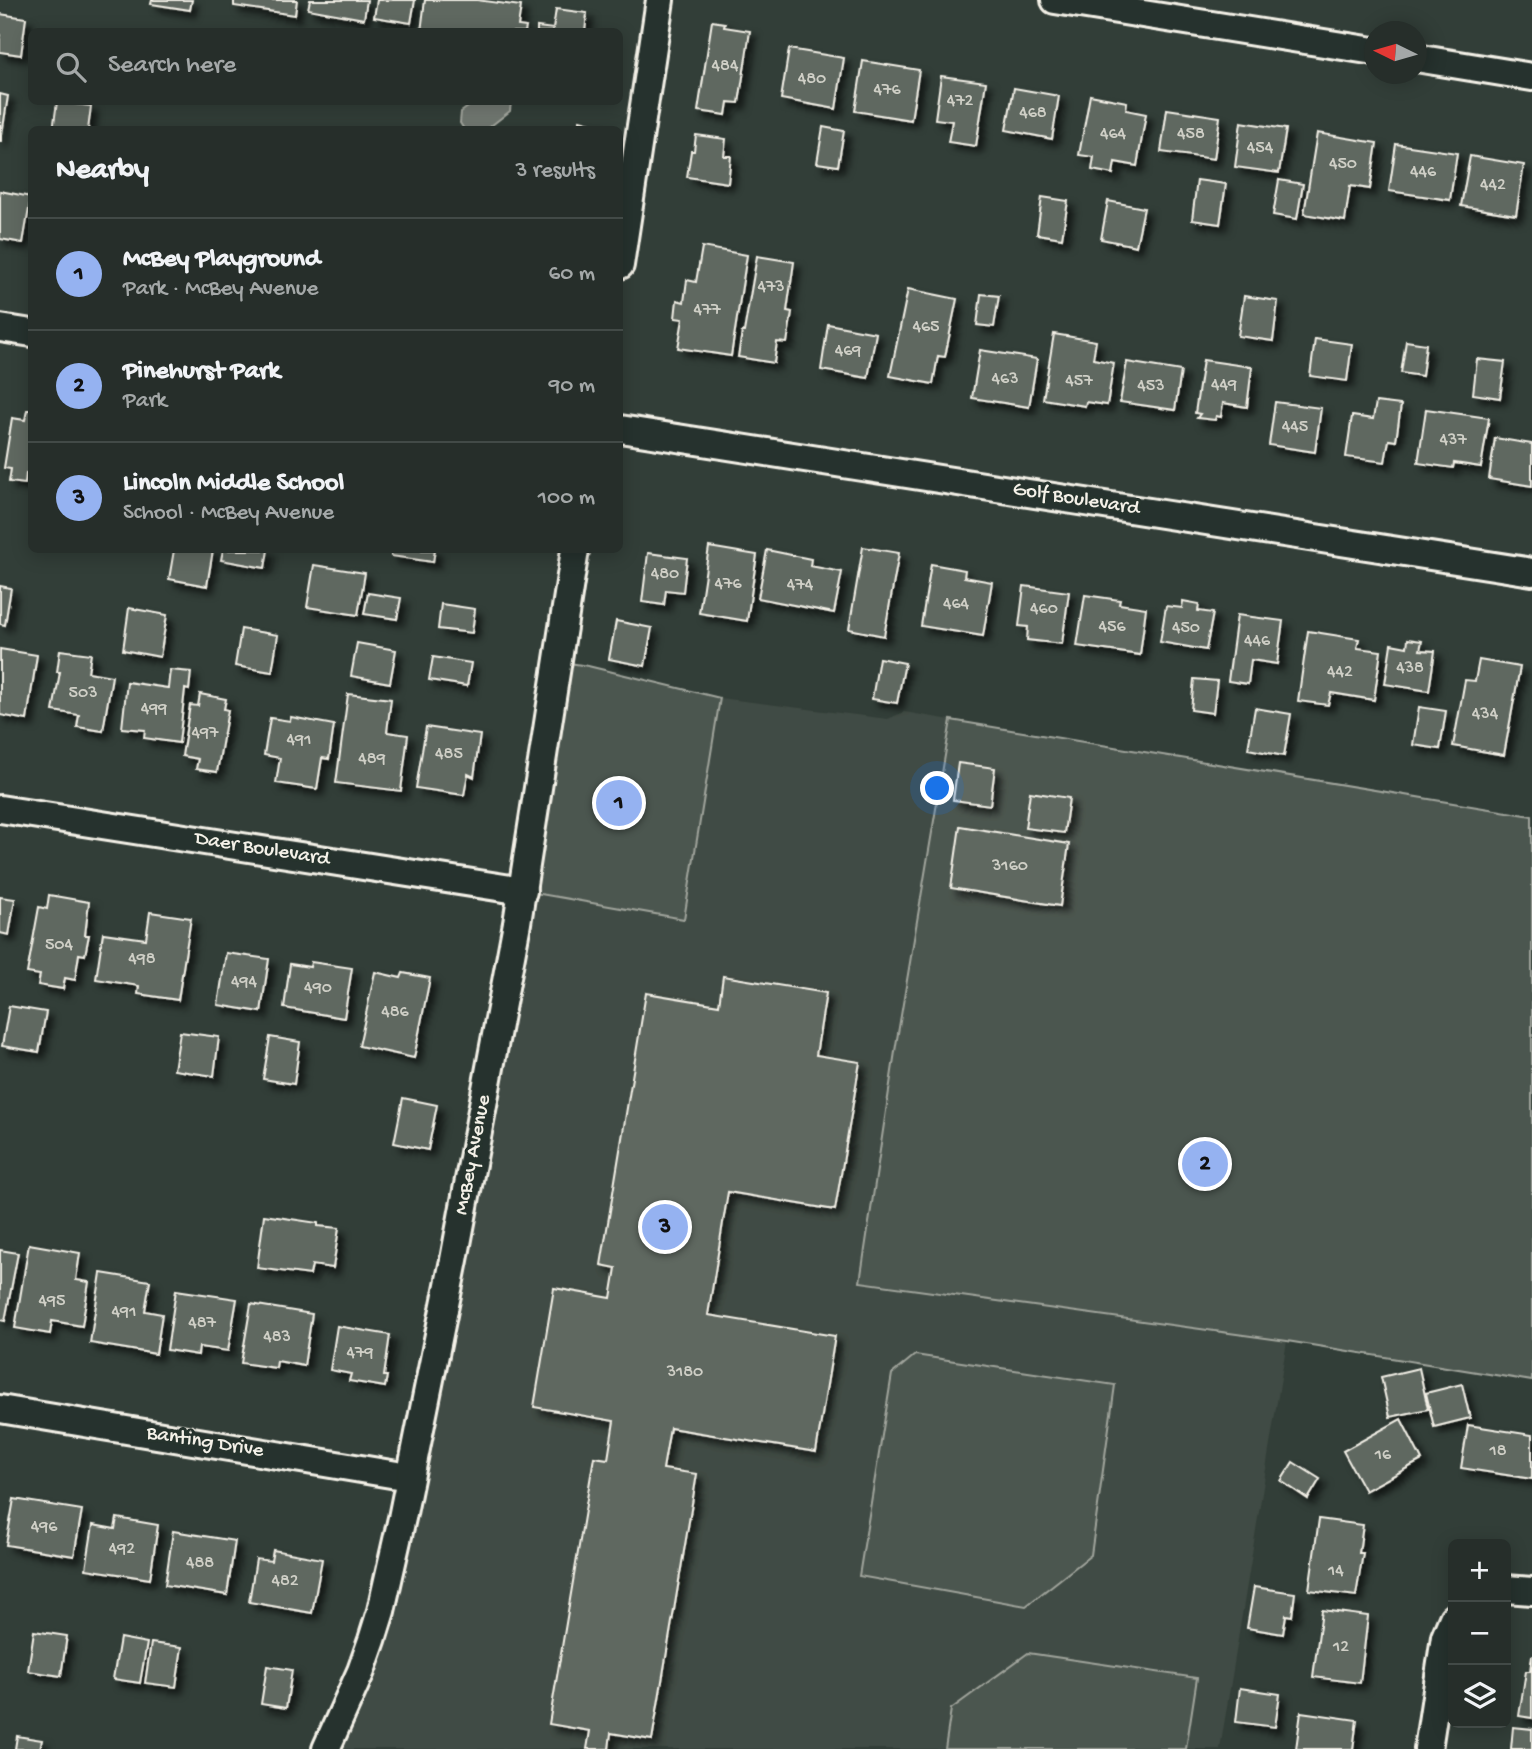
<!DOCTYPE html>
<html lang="en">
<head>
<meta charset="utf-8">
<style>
  :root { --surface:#262e2a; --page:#323a36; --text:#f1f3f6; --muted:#a4a8a8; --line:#424a47; --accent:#95b2f1 }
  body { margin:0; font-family:"Gochi Hand",sans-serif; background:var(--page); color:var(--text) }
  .controls { position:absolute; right:21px; bottom:21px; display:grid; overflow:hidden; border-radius:10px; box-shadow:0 4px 18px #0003 }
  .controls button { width:63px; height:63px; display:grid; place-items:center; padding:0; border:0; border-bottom:2px solid var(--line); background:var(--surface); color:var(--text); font:35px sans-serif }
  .compass { position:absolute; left:1364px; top:21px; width:63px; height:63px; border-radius:50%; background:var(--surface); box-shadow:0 4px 18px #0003; rotate:275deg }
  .you { position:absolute; left:938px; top:789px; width:24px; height:24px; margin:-18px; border:5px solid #fff; border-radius:50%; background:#1a73e8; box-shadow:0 0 0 10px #1a73e833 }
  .badge { display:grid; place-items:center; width:46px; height:46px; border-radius:50%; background:var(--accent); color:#111; font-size:23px; font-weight:700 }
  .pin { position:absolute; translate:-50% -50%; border:4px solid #fff; box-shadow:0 2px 7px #0006 }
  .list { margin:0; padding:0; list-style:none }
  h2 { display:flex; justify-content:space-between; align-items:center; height:91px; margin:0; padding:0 28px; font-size:30px }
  h2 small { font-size:23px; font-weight:400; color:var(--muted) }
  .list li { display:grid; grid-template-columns:46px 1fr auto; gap:21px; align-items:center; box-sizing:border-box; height:112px; padding:0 28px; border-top:2px solid var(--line) }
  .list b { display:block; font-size:26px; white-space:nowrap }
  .list p { margin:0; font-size:23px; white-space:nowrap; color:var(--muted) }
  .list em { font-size:23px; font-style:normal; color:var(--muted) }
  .icon { flex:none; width:38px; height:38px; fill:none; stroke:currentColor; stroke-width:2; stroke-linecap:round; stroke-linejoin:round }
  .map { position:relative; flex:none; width:1532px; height:1749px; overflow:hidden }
  .search { position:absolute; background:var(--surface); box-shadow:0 4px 18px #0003; left:28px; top:28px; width:595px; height:77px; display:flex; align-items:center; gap:18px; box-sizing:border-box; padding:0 24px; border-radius:10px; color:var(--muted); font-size:26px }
  .panel { position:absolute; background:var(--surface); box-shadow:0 4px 18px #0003; left:28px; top:126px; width:595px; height:427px; border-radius:10px }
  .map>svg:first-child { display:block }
  .built { fill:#404b44 }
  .green { fill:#4c564f; stroke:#a0a49c; stroke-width:2 }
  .water { fill:#727972; stroke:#a6a9a1; stroke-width:2 }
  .building { fill:#5f6861; stroke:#f4f1e8; stroke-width:2; filter:url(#shadow) }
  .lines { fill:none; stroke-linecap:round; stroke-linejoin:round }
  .street-casing { stroke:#f4f1e8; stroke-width:32 }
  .street { stroke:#26332d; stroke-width:26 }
  .labels { text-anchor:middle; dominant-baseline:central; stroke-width:6; stroke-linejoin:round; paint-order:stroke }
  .number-label { font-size:18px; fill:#cfcfc6 }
  .street-label { font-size:21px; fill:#f4f1e8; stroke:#26332d }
</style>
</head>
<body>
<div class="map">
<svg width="1532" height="1749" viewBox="0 0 1532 1749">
  <defs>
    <filter id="shadow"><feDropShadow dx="6" dy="6" stdDeviation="3.5" flood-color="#0009"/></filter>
  </defs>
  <rect width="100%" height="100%" fill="#323e38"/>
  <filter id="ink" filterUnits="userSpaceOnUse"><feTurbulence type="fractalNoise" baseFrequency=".0143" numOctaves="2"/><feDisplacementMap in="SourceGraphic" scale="14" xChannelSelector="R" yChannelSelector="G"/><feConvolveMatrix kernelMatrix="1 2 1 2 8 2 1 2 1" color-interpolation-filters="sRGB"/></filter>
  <g filter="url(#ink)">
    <polygon class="built" points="720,698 888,719 904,712 951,720 896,1045 860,1282 1287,1341 1220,1749 326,1749 361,1671 523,891 684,918"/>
    <g class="green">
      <polygon points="557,661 588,666 720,698 684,919 523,891"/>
      <polygon points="951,720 1532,816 1532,1381 1287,1341 860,1282 896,1045"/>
      <polygon points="915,1355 1115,1385 1091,1555 1026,1606 859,1576 892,1374"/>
      <polygon points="1028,1653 1197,1678 1186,1749 945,1749 951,1709"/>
    </g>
    <polygon class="water" points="475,102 511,102 510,111 487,129 464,129 460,123 461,112"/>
    <g class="building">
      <polygon points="152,0 192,0 190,10 151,4"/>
      <polygon points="234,0 297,0 295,15 234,6"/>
      <polygon points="310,0 367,0 364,19 308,9"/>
      <polygon points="377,0 415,0 411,23 374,17"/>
      <polygon points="425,0 477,0 521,6 518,26 526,27 525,32 421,32"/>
      <polygon points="556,9 587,13 585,32 537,32 537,27 553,29"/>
      <polygon points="0,14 26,18 21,55 0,52"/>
      <polygon points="712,21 725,23 724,27 750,31 739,103 728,102 726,115 698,111"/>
      <polygon points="789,49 844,58 836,109 781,99"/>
      <polygon points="863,61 919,70 911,120 855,111"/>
      <polygon points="941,76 986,82 976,146 948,142 952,121 935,119"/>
      <polygon points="1014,88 1059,96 1052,139 1006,130"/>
      <polygon points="0,94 8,96 1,141 0,141"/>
      <polygon points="1090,95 1127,102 1126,110 1146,114 1137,166 1115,162 1113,174 1092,170 1094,157 1079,155"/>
      <polygon points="57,102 91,106 88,130 53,130"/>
      <polygon points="1167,109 1220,117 1214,159 1161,152"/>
      <polygon points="580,120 598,125 597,130 578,130"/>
      <polygon points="1241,122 1286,129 1279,173 1235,167"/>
      <polygon points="823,127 844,131 838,166 817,163"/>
      <polygon points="1317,133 1377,143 1370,189 1350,186 1345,221 1304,214"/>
      <polygon points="696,135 726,139 724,156 731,156 728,183 687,177 691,151 694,151"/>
      <polygon points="1396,144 1457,153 1450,200 1389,191"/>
      <polygon points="1470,156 1524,165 1516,215 1461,206"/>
      <polygon points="1197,180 1226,184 1220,224 1192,220"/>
      <polygon points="1279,180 1303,184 1297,219 1273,215"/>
      <polygon points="0,191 31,197 23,243 0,239"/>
      <polygon points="1042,197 1068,201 1062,238 1037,234"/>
      <polygon points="1108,201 1144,208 1136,246 1101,239"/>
      <polygon points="702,247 747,255 731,356 678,348 683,319 675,318 677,300 684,302 687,280 696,282"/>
      <polygon points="757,256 794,262 787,311 792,312 787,343 777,342 774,363 738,357 742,332 744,332"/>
      <polygon points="908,289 957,299 945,357 938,356 933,384 890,376"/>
      <polygon points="981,294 999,296 994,327 977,325"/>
      <polygon points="1244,296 1278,301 1273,341 1238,336"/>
      <polygon points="828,324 876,333 868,378 821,370"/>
      <polygon points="1054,334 1096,341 1093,359 1114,363 1107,405 1086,402 1085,406 1043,399"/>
      <polygon points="1315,339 1352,344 1347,381 1310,376"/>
      <polygon points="1406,341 1426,344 1422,376 1401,373"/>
      <polygon points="980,350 1037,359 1029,407 972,398"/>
      <polygon points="1477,359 1505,362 1500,398 1473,394"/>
      <polygon points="1203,360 1252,367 1247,407 1223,403 1221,417 1216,416 1215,420 1197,418 1200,414 1195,413"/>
      <polygon points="1127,362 1181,371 1175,410 1120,402"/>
      <polygon points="1275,402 1321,408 1315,452 1269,445"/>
      <polygon points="1376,402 1401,405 1396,441 1389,440 1385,462 1346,457 1352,416 1373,419"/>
      <polygon points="1426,409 1489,418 1481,467 1454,463 1453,468 1418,463"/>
      <polygon points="27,410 32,410 32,475 26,473 25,484 9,482 11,469 4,468 12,418 25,420"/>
      <polygon points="1495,438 1532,444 1532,486 1489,479"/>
      <polygon points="709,547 757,555 747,621 699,613"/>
      <polygon points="863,547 899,553 884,636 849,629"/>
      <polygon points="174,550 213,550 207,586 169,579"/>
      <polygon points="223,550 268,550 265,568 221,560"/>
      <polygon points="392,550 435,550 433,562 391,556"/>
      <polygon points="767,550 811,559 810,566 842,572 834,613 758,598"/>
      <polygon points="648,553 687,558 683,592 666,590 664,605 642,602"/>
      <polygon points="931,564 965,570 964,577 992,582 983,636 921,626"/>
      <polygon points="314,565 365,573 358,615 307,607"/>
      <polygon points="0,586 11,588 5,625 0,624"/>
      <polygon points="1024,586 1069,592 1062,644 1027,640 1028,627 1019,626"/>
      <polygon points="368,593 401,598 397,619 364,614"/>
      <polygon points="1085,595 1120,600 1119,604 1146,608 1140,655 1077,646"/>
      <polygon points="1183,601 1199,604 1198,611 1213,613 1206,650 1160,642 1166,606 1182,608"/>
      <polygon points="441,604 475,609 472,633 438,629"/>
      <polygon points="129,608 167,615 160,657 123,650"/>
      <polygon points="1237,615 1283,621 1277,664 1251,660 1248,684 1228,681"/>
      <polygon points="616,621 652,628 645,666 609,659"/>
      <polygon points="241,629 278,635 272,672 235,666"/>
      <polygon points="1308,631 1359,639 1357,648 1381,651 1374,700 1331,693 1328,705 1298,701"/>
      <polygon points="1408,639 1422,641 1420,650 1435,651 1429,691 1385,684 1391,644 1407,647"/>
      <polygon points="357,643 396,650 390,683 351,676"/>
      <polygon points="0,649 37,655 27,720 0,715"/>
      <polygon points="60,650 91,654 88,672 112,676 103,731 77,727 79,715 53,711 60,672 57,672"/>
      <polygon points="433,657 471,663 467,686 429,680"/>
      <polygon points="879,658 905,663 897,703 872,699"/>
      <polygon points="1479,660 1520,667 1504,755 1453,746 1465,680 1475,681"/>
      <polygon points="170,670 191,672 189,690 185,689 179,743 144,738 145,730 122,728 127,682 168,688"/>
      <polygon points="1194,679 1217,681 1213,713 1191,710"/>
      <polygon points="200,694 226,699 224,709 228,710 217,772 196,769 198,759 182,756 190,705 198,706"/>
      <polygon points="348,694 391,699 387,732 408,735 401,791 336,783"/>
      <polygon points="1419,707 1446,711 1440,749 1413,745"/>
      <polygon points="1255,708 1291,714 1284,756 1248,749"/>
      <polygon points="291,717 334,725 329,759 322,758 317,789 276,783 280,758 264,755 270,718 290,721"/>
      <polygon points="426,727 480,735 474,777 468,774 464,795 416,788"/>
      <polygon points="958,763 995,768 990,805 953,800"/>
      <polygon points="1030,792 1069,798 1064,833 1025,828"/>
      <polygon points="960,826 1069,844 1060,906 951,888"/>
      <polygon points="49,895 89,902 85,935 89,935 85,955 79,954 75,980 65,978 63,989 38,985 40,975 27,973 39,907 47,909"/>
      <polygon points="0,897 15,899 9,935 0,933"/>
      <polygon points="150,912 191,918 178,1000 138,994 139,986 96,979 103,933 146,939"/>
      <polygon points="226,953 269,959 261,1012 218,1005"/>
      <polygon points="311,962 352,968 344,1018 284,1008 290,964 310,967"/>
      <polygon points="375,972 401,978 403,973 430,978 414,1058 359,1046"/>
      <polygon points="723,976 826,993 816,1055 860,1062 835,1210 728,1192 708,1315 835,1336 816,1452 670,1428 663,1469 697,1474 652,1740 611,1733 609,1749 587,1749 590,1731 549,1724 594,1457 608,1459 614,1421 534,1407 554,1288 611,1298 616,1268 601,1265 646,993 719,1005"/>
      <polygon points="9,1006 46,1012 39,1052 2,1046"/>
      <polygon points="180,1032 219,1037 214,1076 174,1070"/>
      <polygon points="270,1037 300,1042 294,1084 263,1079"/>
      <polygon points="403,1098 437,1105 428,1150 394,1143"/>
      <polygon points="264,1215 318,1223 318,1226 339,1228 333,1268 312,1265 310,1275 257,1268"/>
      <polygon points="29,1244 80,1253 76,1280 89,1282 82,1326 52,1321 50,1334 15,1328"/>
      <polygon points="0,1250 18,1253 5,1321 0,1320"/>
      <polygon points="101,1273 150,1281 145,1311 162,1314 156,1354 90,1343"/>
      <polygon points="176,1290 237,1299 228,1351 199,1347 198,1355 167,1350"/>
      <polygon points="251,1304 312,1314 304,1366 277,1361 276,1368 241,1363"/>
      <polygon points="337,1326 390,1335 384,1376 387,1376 385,1387 349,1381 351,1374 330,1370"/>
      <polygon points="1419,1368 1428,1409 1390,1417 1381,1377"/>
      <polygon points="1462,1384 1470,1418 1434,1427 1426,1393"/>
      <polygon points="1401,1419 1422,1460 1365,1491 1343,1451"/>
      <polygon points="1468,1425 1532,1435 1532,1479 1461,1468"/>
      <polygon points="1293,1462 1320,1479 1308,1499 1281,1481"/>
      <polygon points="14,1499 82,1510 74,1556 6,1545"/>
      <polygon points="117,1518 158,1525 150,1579 86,1569 93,1525 115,1529"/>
      <polygon points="1319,1519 1363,1525 1359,1553 1363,1553 1356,1596 1309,1590"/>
      <polygon points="173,1531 235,1541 227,1595 165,1585"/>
      <polygon points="273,1550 322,1559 312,1613 249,1602 256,1559 271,1561"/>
      <polygon points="1254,1587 1295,1593 1292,1616 1286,1615 1283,1634 1247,1628"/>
      <polygon points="1322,1610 1368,1616 1360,1683 1313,1677"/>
      <polygon points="34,1631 67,1636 61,1676 28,1671"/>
      <polygon points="120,1638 147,1643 140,1683 113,1679"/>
      <polygon points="151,1643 182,1647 176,1687 145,1683"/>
      <polygon points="1532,1655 1532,1718 1519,1716 1526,1671 1530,1671"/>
      <polygon points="267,1666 292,1670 286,1708 261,1704"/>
      <polygon points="1240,1688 1280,1694 1275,1727 1236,1722"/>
      <polygon points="1301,1712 1357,1720 1353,1749 1296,1749"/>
      <polygon points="1513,1727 1532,1729 1532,1749 1511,1749"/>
      <polygon points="17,1736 42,1740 40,1749 15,1749"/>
    </g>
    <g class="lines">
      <g class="street-casing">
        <g id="street">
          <polyline points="1055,0 1374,51"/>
          <polyline points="1416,58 1532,77"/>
          <polyline points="620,265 660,0"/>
          <polyline points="0,328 32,333"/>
          <polyline points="620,429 1532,572"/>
          <polyline points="0,809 523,891"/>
          <polyline points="0,1409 409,1477"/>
          <polyline points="1506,1589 1532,1591"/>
          <polyline points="326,1749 361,1671 372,1640 381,1611 402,1518 454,1260 517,923 575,550"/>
          <polyline points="1428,1749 1445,1637 1453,1618"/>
        </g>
      </g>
      <use href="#street" class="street"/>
    </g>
  </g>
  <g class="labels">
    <g class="number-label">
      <text x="725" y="66">484</text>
      <text x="812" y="79">480</text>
      <text x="887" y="90">476</text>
      <text x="960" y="101">472</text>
      <text x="1033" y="113">468</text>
      <text x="1113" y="134">464</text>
      <text x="1191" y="134">458</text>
      <text x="1260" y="148">454</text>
      <text x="1343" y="164">450</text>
      <text x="1423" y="172">446</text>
      <text x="1493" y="185">442</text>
      <text x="771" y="287">473</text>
      <text x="707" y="310">477</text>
      <text x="926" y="327">465</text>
      <text x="848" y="351">469</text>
      <text x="1005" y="379">463</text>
      <text x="1079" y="381">457</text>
      <text x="1224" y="385">449</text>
      <text x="1151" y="386">453</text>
      <text x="1295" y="427">445</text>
      <text x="1453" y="440">437</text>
      <text x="665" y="574">480</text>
      <text x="728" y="584">476</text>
      <text x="800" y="585">474</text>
      <text x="956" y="604">464</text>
      <text x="1044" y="609">460</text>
      <text x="1112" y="627">456</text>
      <text x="1186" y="628">450</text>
      <text x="1257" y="641">446</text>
      <text x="1410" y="668">438</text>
      <text x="1340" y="672">442</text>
      <text x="83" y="693">503</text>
      <text x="154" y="709">499</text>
      <text x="1485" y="714">434</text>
      <text x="205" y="733">497</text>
      <text x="299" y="740">491</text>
      <text x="449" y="754">485</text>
      <text x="372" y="759">489</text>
      <text x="1010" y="866">3160</text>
      <text x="59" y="945">504</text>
      <text x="142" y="959">498</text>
      <text x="244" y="982">494</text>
      <text x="318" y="988">490</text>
      <text x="395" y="1012">486</text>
      <text x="52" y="1301">495</text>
      <text x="124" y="1312">491</text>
      <text x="202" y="1323">487</text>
      <text x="277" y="1337">483</text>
      <text x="360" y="1353">479</text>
      <text x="685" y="1372">3180</text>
      <text x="1498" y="1451">18</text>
      <text x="1383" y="1455">16</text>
      <text x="44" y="1527">496</text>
      <text x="122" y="1549">492</text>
      <text x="200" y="1563">488</text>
      <text x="1336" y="1571">14</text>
      <text x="285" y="1581">482</text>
      <text x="1341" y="1647">12</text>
    </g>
    <g class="street-label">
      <text transform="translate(1076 500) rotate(9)">Golf Boulevard</text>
      <text transform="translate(262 850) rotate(9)">Daer Boulevard</text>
      <text transform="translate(474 1155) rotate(-79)">McBey Avenue</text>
      <text transform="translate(205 1443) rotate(9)">Banting Drive</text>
    </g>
  </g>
</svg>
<div class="controls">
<button>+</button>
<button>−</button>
<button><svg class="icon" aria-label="layers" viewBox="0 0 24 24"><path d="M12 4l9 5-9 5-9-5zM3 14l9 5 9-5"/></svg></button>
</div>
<svg class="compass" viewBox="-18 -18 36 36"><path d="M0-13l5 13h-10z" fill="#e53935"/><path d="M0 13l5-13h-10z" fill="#a4a8a8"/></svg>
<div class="you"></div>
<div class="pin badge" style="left:619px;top:803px">1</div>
<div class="pin badge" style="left:1205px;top:1164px">2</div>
<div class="pin badge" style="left:665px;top:1227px">3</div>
<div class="search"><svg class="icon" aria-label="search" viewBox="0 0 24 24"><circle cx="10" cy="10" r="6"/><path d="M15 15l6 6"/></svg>Search here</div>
<section class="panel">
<h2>Nearby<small>3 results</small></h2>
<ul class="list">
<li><span class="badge">1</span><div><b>McBey Playground</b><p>Park · McBey Avenue</p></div><em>60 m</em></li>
<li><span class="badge">2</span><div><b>Pinehurst Park</b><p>Park</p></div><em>90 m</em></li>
<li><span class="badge">3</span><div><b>Lincoln Middle School</b><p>School · McBey Avenue</p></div><em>100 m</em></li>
</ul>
</section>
</div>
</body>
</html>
